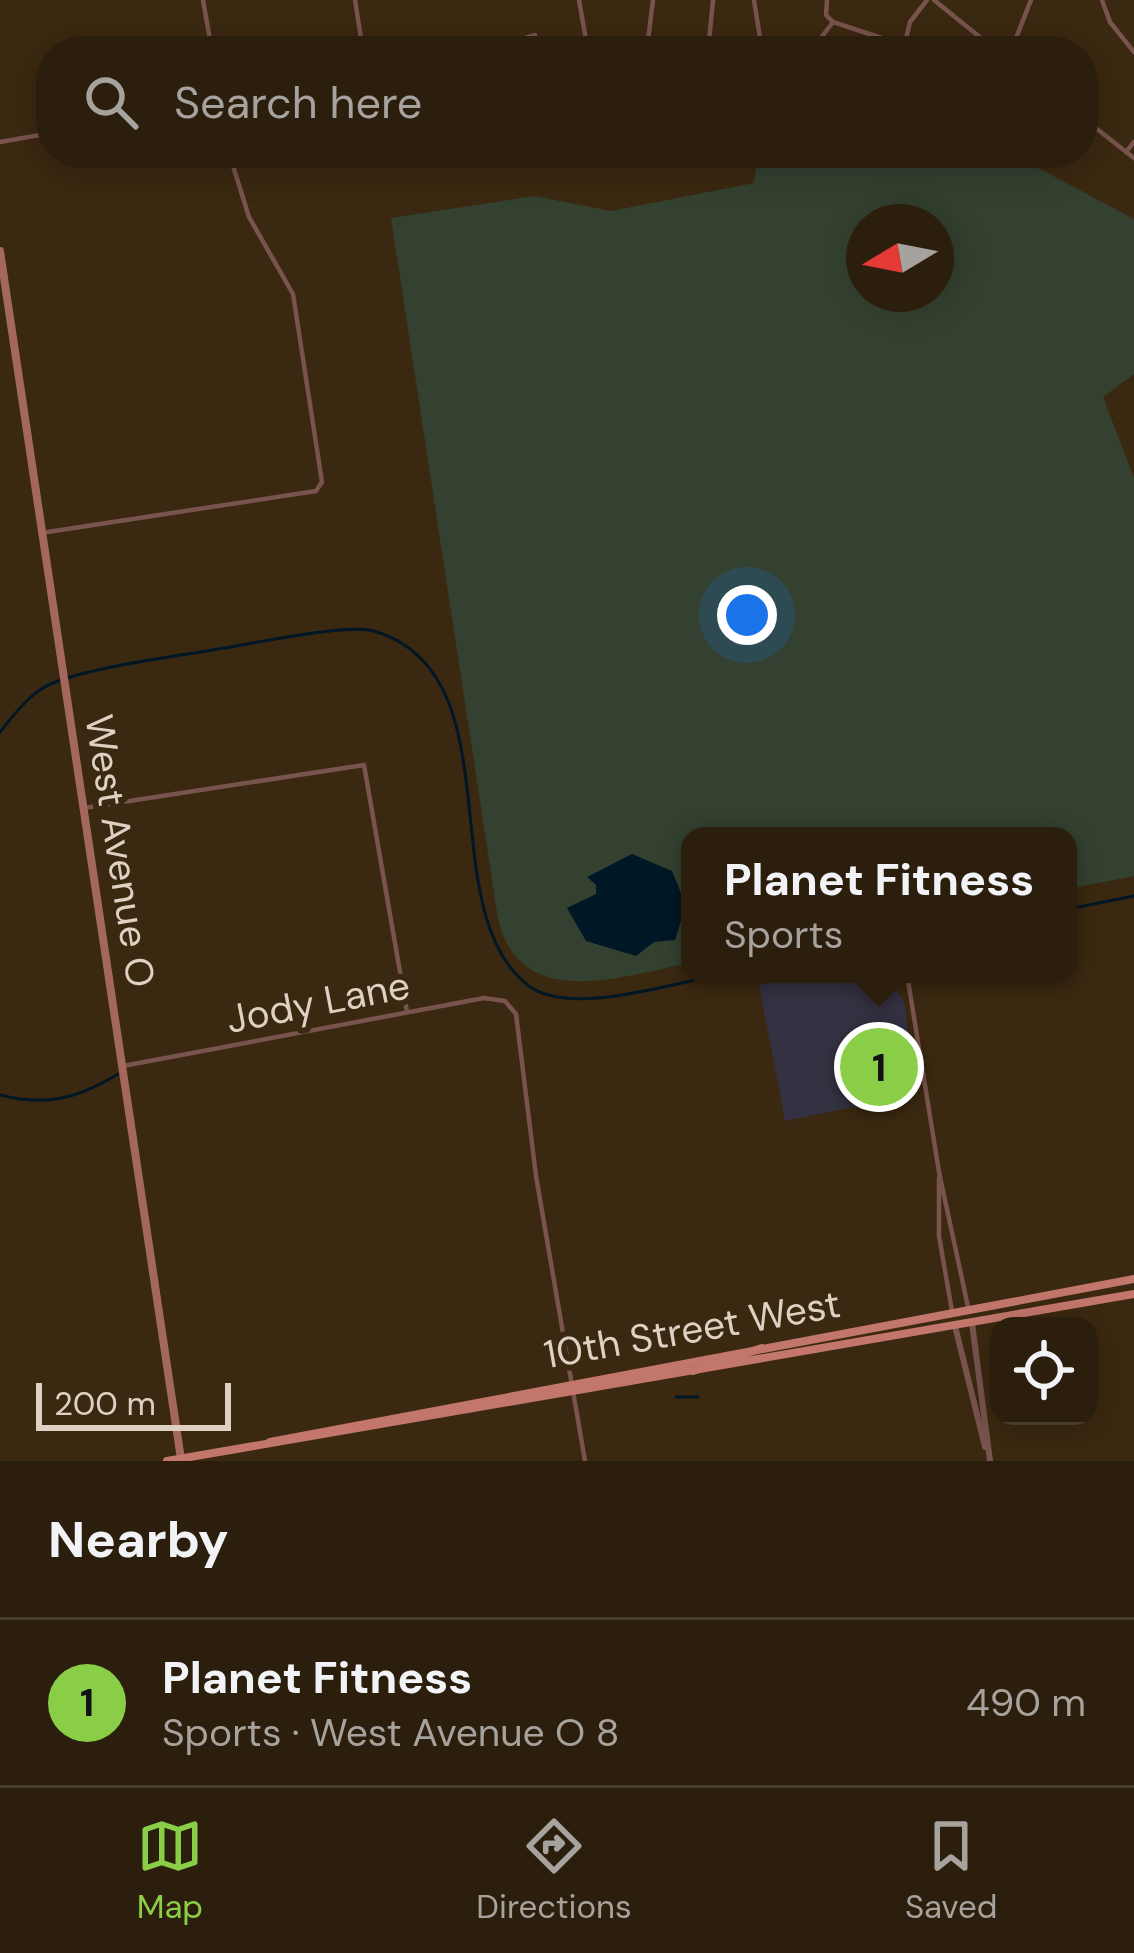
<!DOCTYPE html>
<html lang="en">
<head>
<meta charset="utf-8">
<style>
  :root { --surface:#2c1e0c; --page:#342715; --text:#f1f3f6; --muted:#a6a29d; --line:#483c2d; --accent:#8ace47 }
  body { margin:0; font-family:"DM Sans",sans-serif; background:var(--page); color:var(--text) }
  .controls { position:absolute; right:36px; bottom:36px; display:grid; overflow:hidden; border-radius:24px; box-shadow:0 6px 30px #0003 }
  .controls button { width:108px; height:108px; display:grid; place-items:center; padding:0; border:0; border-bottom:3px solid var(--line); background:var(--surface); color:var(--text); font:60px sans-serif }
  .compass { position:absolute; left:846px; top:204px; width:108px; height:108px; border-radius:50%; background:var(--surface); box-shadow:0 6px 30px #0003; rotate:260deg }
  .scale { position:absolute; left:36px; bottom:30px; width:195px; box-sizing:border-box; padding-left:12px; border:6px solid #ded1c3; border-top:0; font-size:33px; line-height:42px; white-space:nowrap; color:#ded1c3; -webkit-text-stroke:9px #3b2810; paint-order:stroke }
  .you { position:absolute; left:747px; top:615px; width:42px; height:42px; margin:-30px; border:9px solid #fff; border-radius:50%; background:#1a73e8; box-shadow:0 0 0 18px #1a73e833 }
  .badge { display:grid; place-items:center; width:78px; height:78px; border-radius:50%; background:var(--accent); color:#111; font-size:39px; font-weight:700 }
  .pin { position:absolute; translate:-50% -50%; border:6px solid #fff; box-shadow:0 3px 12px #0006 }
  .popup { position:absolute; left:681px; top:827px; width:396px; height:156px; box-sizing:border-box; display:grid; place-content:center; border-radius:24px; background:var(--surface); filter:drop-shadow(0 3px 9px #0005); font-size:39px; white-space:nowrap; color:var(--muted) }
  .popup b { font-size:45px; color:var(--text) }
  .popup::after { content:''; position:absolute; left:50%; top:100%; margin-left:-24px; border:24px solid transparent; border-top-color:var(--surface) }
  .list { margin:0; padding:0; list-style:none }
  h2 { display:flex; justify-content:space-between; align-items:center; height:156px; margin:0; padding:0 48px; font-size:51px }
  h2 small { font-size:39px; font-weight:400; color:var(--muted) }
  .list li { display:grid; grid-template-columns:78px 1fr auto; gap:36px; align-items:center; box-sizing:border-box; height:168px; padding:0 48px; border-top:3px solid var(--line) }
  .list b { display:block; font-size:45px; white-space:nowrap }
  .list p { margin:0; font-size:39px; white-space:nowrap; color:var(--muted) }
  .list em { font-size:39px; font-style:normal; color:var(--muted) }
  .icon { flex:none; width:66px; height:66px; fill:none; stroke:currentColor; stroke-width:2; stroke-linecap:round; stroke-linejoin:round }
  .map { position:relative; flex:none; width:1134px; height:1461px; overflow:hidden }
  .search { position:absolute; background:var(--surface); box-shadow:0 6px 30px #0003; left:36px; right:36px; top:36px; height:132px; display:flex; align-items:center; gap:30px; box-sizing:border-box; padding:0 42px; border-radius:48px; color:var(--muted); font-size:45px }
  .sheet { height:324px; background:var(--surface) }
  nav { display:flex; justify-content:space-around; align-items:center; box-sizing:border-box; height:168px; border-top:3px solid var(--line); background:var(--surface); font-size:33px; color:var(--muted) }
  nav a { display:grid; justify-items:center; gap:6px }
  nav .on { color:var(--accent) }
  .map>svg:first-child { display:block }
  .commercial { fill:#343142 }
  .green { fill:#344130; fill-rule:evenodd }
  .water { fill:#001726 }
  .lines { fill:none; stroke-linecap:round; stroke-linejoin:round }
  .stream { stroke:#001726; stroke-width:3 }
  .minor { stroke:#79534d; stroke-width:4.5 }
  .tertiary { stroke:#79534d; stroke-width:6 }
  .secondary { stroke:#a3675e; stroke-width:8 }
  .primary { stroke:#c3776c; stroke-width:8 }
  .labels { text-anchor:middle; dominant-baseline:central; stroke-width:12; stroke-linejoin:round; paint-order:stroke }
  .street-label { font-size:39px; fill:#ded1c3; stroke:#3b2810 }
</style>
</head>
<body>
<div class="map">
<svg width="1134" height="1461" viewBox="0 0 1134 1461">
  <rect width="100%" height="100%" fill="#3b2810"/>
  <polygon class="commercial" points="818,974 888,974 905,1004 915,1094 785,1121 759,985"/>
  <path class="green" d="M764 153H1010L1134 219V374L1103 397 1134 478V876L1068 889V836H690V963C623 976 520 1013 498 919L391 218 534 196 611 211 754 183 758 154ZM864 222H936V294H864Z"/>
  <polygon class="water" points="632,854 672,871 686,905 675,940 654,942 636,956 586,941 567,908 596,894 596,885 587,877"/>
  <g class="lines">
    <g class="stream">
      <path d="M0 732C15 714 30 692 53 683 93 667 169 657 213 650 245 645 348 623 374 631 518 673 429 911 529 986 571 1017 673 983 723 974"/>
      <polyline points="1068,909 1134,896"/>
      <path d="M0 1095C46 1107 79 1098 118 1074"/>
      <polyline points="676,1397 698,1397"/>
    </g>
    <g class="minor">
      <polyline points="203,0 212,51"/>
      <polyline points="355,0 363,51"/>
      <polyline points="579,0 588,51"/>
      <polyline points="754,0 762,51"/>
      <polyline points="827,0 826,15 833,22 903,45"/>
      <polyline points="934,0 997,51"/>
      <polyline points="1102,0 1110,22 1134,52"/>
      <polyline points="481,51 535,35"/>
      <polyline points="625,51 648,40 653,0"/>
      <polyline points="708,51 713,0"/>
      <polyline points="811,51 833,22"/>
      <polyline points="903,51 910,22 927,0"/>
      <polyline points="1011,51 1031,0"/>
      <polyline points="1083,118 1134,158"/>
      <polyline points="0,142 51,133"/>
      <polyline points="1126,152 1134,142"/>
      <polyline points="603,153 603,159"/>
      <polyline points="679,153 679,154"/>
      <polyline points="41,533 316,491 322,482 293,294 249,217 229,153"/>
      <polyline points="84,808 364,765 407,1012"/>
      <polyline points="907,974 939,1172 968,1307"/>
      <polyline points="123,1066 484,998 505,1001 516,1014 536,1176 585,1461"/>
      <polyline points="939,1178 939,1236 952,1311"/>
    </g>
    <g class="tertiary">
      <polyline points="972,1323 990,1461"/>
      <polyline points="955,1326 985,1447"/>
    </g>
    <polyline class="secondary" points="0,251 181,1459"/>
    <g class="primary">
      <polyline points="693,1371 762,1348"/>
      <polyline points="270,1442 1134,1279"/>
      <polyline points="167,1461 1134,1294"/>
    </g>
  </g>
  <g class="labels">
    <g class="street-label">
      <text transform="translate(120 851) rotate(81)">West Avenue O</text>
      <text transform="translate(318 1002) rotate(-11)">Jody Lane</text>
      <text transform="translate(692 1329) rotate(-10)">10th Street West</text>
    </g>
  </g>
</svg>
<div class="controls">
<button><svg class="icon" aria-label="locate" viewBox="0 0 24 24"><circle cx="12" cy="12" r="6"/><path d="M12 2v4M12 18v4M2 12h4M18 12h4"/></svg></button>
</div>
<svg class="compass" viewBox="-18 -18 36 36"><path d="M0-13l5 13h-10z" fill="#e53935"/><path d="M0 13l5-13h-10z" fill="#a6a29d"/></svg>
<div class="scale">200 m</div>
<div class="you"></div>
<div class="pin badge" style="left:879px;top:1067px">1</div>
<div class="popup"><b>Planet Fitness</b>Sports</div>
<div class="search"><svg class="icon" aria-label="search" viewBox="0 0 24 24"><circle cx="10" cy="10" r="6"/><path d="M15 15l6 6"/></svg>Search here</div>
</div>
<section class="sheet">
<h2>Nearby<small></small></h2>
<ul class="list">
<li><span class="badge">1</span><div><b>Planet Fitness</b><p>Sports · West Avenue O 8</p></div><em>490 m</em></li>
</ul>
</section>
<nav>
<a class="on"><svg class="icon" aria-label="map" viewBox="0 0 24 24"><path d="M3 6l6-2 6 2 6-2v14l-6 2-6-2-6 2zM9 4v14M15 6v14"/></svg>Map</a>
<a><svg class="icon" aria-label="directions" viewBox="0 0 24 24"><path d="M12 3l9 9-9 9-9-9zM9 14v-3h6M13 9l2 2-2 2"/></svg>Directions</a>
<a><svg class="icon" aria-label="saved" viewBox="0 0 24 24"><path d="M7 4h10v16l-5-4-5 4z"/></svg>Saved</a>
</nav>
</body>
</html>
